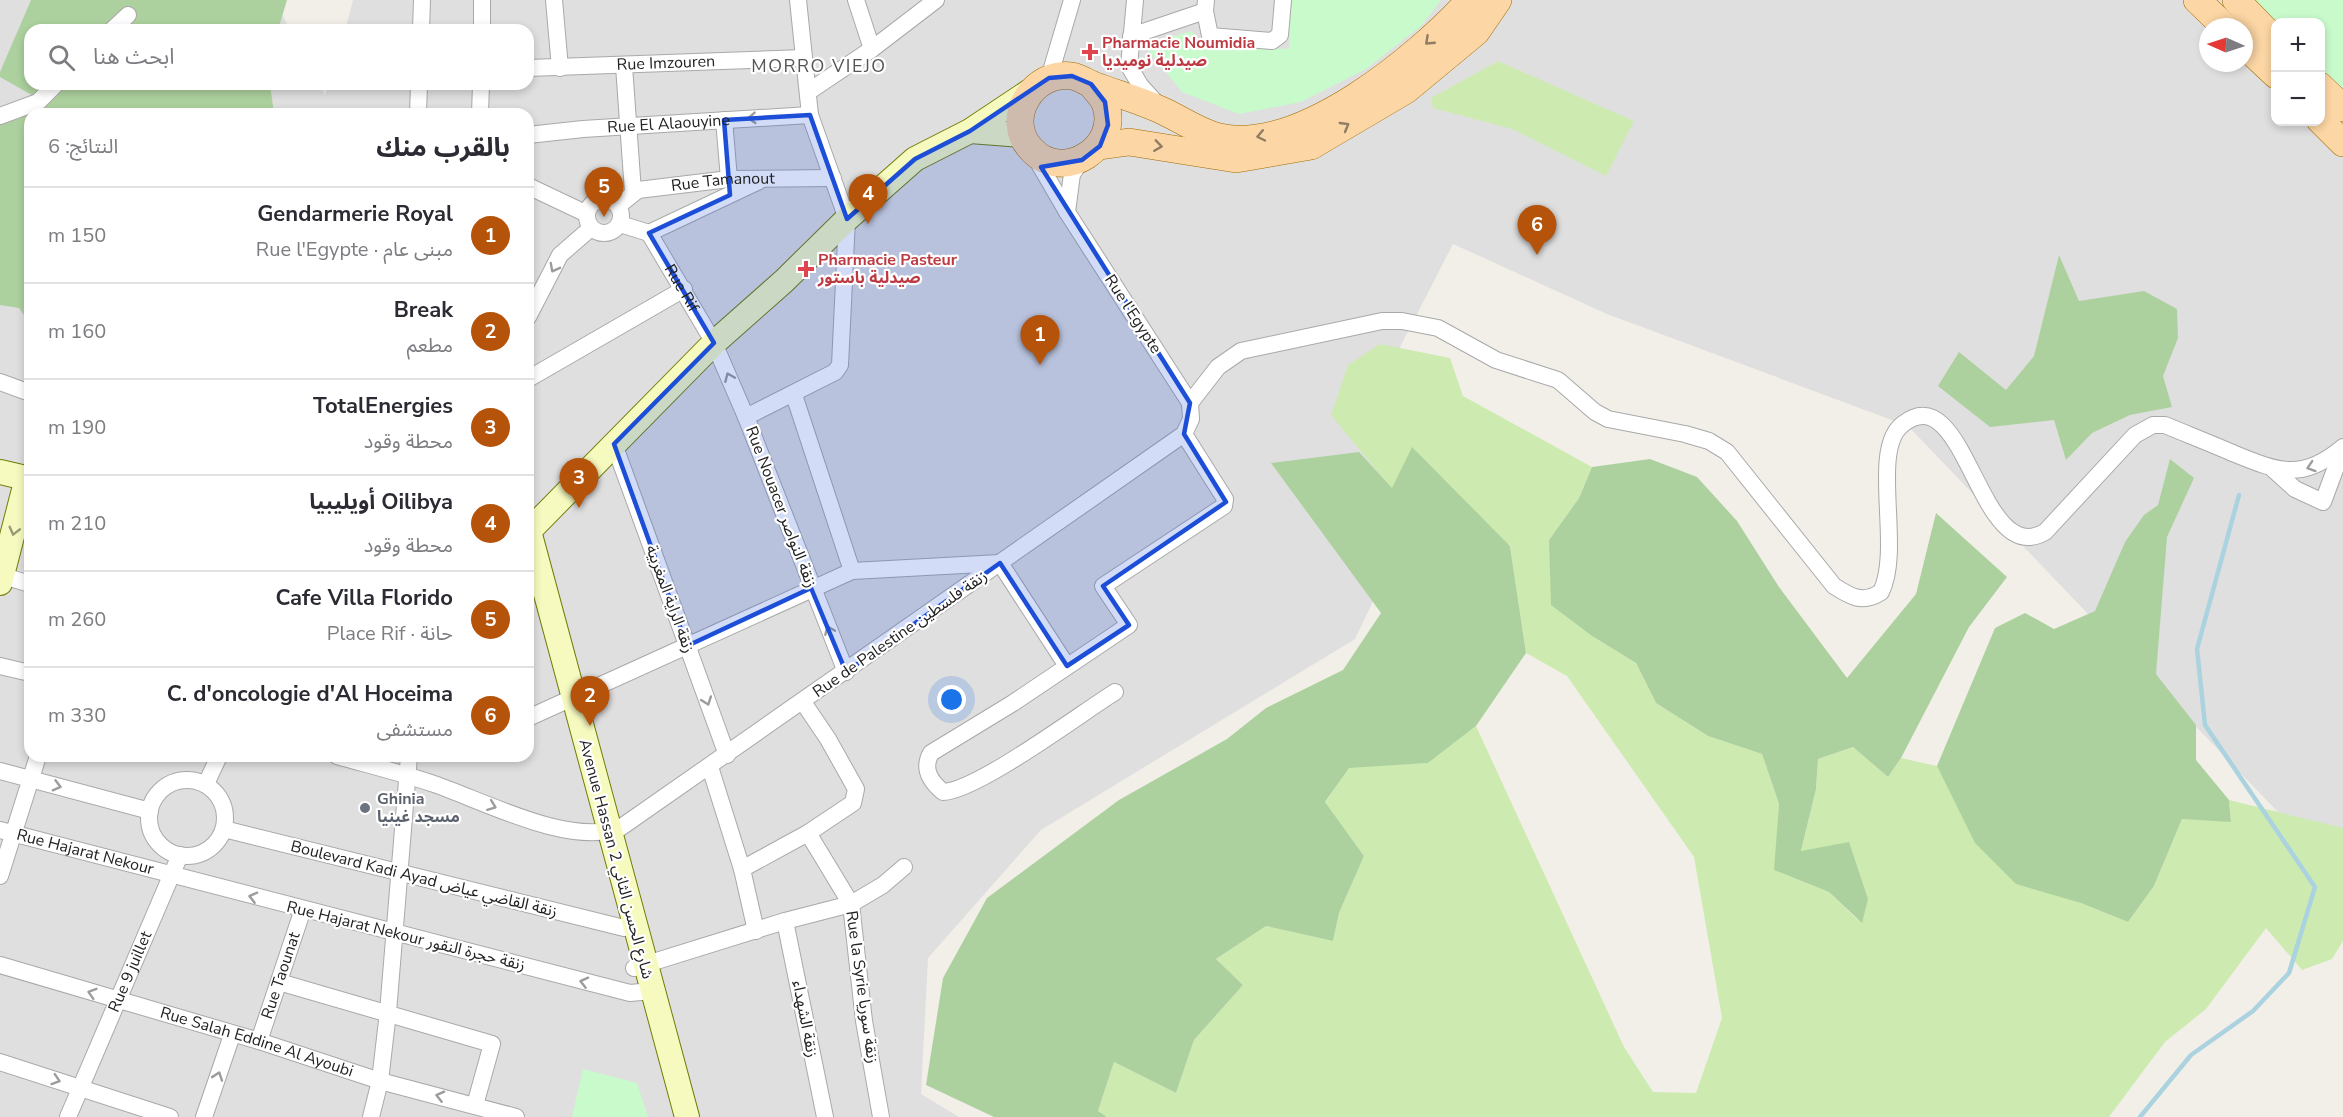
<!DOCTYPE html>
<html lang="ar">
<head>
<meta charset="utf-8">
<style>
  :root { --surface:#fff; --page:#f2f2f3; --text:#2b2b33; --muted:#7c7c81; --line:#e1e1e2; --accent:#b45309 }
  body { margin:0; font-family:"Nunito Sans","Noto Sans Arabic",sans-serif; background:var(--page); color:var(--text); direction:rtl }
  .controls { position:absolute; right:18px; top:18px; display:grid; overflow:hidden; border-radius:12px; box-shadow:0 3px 9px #0003 }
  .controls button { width:54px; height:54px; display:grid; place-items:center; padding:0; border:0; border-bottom:2px solid var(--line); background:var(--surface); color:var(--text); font:30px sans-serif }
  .compass { position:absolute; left:2199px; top:18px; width:54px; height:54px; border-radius:50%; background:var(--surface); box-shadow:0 3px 9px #0003; rotate:273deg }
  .you { position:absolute; left:952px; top:700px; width:21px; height:21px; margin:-15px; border:4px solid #fff; border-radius:50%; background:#1a73e8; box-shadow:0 0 0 9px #1a73e833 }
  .badge { display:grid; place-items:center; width:39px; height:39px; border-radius:50%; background:var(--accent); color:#fff; font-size:20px; font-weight:700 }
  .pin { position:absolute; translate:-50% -50px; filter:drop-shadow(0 2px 3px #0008) }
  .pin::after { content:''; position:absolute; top:32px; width:21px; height:18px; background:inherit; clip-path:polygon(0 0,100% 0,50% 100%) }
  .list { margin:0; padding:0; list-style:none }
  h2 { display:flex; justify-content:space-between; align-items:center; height:78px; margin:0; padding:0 24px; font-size:26px }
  h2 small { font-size:20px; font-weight:400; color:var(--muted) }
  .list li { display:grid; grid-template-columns:39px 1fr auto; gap:18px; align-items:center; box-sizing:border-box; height:96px; padding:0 24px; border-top:2px solid var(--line) }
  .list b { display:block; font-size:22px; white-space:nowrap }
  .list p { margin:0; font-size:20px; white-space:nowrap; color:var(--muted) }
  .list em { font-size:20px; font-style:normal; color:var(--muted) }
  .icon { flex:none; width:33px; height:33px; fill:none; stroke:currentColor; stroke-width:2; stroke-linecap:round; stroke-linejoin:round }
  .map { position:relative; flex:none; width:2343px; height:1117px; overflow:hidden; direction:ltr }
  .search { position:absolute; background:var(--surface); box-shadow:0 3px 9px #0003; left:24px; top:24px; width:510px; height:66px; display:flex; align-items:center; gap:15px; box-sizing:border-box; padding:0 21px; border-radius:18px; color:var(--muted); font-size:22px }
  .panel { position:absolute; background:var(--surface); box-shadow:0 3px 9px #0003; left:24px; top:108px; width:510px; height:654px; border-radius:18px; direction:rtl }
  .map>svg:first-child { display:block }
  .residential { fill:#e0dfdf; fill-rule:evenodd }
  .grass { fill:#cdebb0 }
  .forest { fill:#add19e }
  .park { fill:#c8facc }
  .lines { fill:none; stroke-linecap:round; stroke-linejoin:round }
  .stream { stroke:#aad3df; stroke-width:4.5 }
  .street-casing { stroke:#a9a9a9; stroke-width:18 }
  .secondary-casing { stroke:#707d05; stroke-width:26 }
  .primary-casing { stroke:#a06b00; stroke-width:28 }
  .street { stroke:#fff; stroke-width:16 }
  .secondary { stroke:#f7fabf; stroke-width:24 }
  .primary { stroke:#fcd6a4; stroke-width:27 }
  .oneway { stroke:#8f7c63 }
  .oneway2 { stroke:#9c9c9c }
  .oneway3 { stroke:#979978 }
  .marked { fill:#1d4ed8; fill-opacity:0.2; stroke:#1d4ed8; stroke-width:4.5; stroke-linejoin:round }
  .health-dot { fill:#e0444e; stroke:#fff; stroke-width:2 }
  .worship-dot { fill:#6b7280; stroke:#fff; stroke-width:2 }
  .labels { text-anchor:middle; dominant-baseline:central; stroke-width:4.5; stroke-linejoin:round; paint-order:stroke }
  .health-label { font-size:16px; font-weight:bold; fill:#be3a42; stroke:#fff; text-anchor:start }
  .street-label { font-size:16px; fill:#222; stroke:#fff }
  .worship-label { font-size:16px; font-weight:bold; fill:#5b616d; stroke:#fff; text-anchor:start }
  .neighbourhood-label { font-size:18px; letter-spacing:1.5px; fill:#555; stroke:#fff }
</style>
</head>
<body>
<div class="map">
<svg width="2343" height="1117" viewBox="0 0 2343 1117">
  <rect width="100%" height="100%" fill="#f2efe9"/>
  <path class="residential" d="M0 0H275L290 30H30V84H319L325 95 329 84H528V30H345L353 0H2251L2276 22V122H2320L2321 52 2343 68V880L1908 426 1607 314 1453 244 1380 386 1412 520 1355 639 1041 830 928 958 921 1094 959 1117H0ZM2208 27H2244V63H2208ZM30 114H528V756H30Z"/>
  <g class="grass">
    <polygon points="1498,61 1634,121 1606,176 1512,129 1433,108 1431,98"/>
    <polygon points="1380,344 1450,358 1463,396 1592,467 1579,498 1549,540 1592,636 1636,663 1656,703 1708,736 1762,754 1779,804 1775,870 1829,892 1861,923 1801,852 1816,789 1818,759 1853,747 1888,777 1901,758 1937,766 1951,791 2081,903 2128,922 2154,886 2182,819 2231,821 2229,800 2343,828 2343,941 2332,959 2302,970 2266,928 2206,1009 2165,1042 2109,1117 1107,1117 1098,1111 1114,1062 1176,1093 1194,1040 1243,985 1216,959 1266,926 1333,941 1339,913 1364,856 1325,803 1349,767 1428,763 1476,726 1624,1047 1653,1092 1696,1093 1722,1018 1694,857 1567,676 1526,653 1510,545 1392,489 1331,415 1348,365"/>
  </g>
  <g class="forest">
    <polygon points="31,0 287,0 278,30 30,30 30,84 270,84 274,114 30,114 30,324 19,308 0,305 0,123 44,102 0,77 0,72"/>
    <polygon points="2059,255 2079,301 2144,291 2177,309 2178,338 2163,376 2172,407 2130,415 2092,433 2066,460 2054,420 1990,427 1938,386 1959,352 2006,390 2034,356"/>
    <polygon points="1412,447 1510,546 1526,653 1476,726 1428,763 1349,768 1325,802 1364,856 1339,913 1333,941 1266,926 1216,959 1243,985 1194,1040 1176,1093 1114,1062 1098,1111 1107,1117 994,1117 926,1085 943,978 987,898 1119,800 1227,739 1266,708 1343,670 1381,613 1271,463 1359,452 1392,488"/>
    <polygon points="1650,459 1697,477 1737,521 1779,587 1847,678 1916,594 1936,513 2007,577 1969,627 1901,758 1888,777 1853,747 1818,759 1816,789 1801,851 1849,842 1868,899 1862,923 1829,892 1774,870 1779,804 1762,754 1708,736 1656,703 1636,663 1592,636 1551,605 1549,540 1579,498 1592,467"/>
    <polygon points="2170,459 2194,478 2167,537 2156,674 2196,725 2196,760 2229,800 2231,822 2182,819 2154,886 2128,922 2081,903 2016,884 1975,843 1937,766 1995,628 2025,613 2054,629 2095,611 2125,542 2144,515 2158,505"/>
  </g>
  <g class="park">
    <polygon points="1291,0 1441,0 1421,26 1366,69 1301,102 1239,114 1182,92 1144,45 1191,31 1208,46 1289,49"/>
    <polygon points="2250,0 2343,0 2343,91 2321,69 2320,22 2276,22"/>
    <polygon points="583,1069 637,1083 648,1117 572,1117"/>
  </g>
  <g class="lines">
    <polyline class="stream" points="2140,1117 2191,1055 2253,1011 2289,973 2315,887 2205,725 2197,649 2239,495"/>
    <g class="street-casing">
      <g id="street">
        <polyline points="554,0 560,68"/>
        <polyline points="856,0 872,49"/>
        <polyline points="1135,0 1129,66 1140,85 1159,106"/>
        <polyline points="1206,0 1205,11 1210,36 1272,41 1280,35 1283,0"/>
        <polyline points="112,30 128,15"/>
        <polyline points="421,30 422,0"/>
        <polyline points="482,30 482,0"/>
        <polyline points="1131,36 1205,11"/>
        <polyline points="624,66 633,192"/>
        <path id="s1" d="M528 68 804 58"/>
        <polyline points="1049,78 1072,0"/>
        <polyline points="808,92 872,49 936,0"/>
        <polyline points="418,114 419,84"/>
        <polyline points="480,114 481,84"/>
        <polyline points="0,116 38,102 56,84"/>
        <polyline points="724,120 729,179"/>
        <path id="s2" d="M528 135 583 129 810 115"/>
        <polyline points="528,186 587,214"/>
        <circle cx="604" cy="216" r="17"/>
        <path id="s3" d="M618 206 638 190 729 179 833 178"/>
        <polyline points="1067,212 1072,174 1082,160"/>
        <polyline points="620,224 649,233"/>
        <path id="s4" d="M649 233 714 343 746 417 846 672"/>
        <polyline points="649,233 759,181"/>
        <polyline points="528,317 560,255 591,228"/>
        <polyline points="528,379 684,289"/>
        <polyline points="0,382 30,393"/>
        <polyline points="794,395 852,571"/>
        <path d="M1190 403 1218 367 1241 351 1382 321H1402L1438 328 1496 360 1558 380 1595 412 1608 419 1685 434 1709 441 1727 452 1834 586C1851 597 1863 604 1881 592 1903 548 1869 449 1903 424 1967 375 1978 570 2045 532L2135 435 2153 425H2165C2189 435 2212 444 2235 454 2279 472 2303 481 2343 447"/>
        <polyline points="746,417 835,372 840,365 847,219 810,115 798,0"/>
        <polyline points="614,444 727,755"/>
        <polyline points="2274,470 2295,489 2323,502 2343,448"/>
        <polyline points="0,575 30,584"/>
        <polyline points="0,666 30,673"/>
        <path d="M1115 692C1080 714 977 791 943 792 930 781 922 769 931 753L1013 703 1129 625 1103 586 1224 506 1225 499 1184 434"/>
        <polyline points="528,718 852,571 1000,563 1067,666"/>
        <path d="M337 756C369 765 402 773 434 784 486 802 568 846 620 828L1184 434 1191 419 1190 403 1067 212 1034 155"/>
        <polyline points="710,767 742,869 756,931"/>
        <polyline points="0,771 150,811"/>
        <circle cx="187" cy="818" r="38"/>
        <polyline points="206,784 219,756"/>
        <polyline points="224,829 624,928"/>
        <path id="s5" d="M0 830 630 993 652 991"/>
        <polyline points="808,833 851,904 864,1021 881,1117"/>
        <polyline points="742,869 808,833 853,803 856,789 828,739 803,702"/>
        <polyline points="0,876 38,756"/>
        <polyline points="785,921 825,1117"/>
        <path id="s6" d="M0 965 259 1041 380 1081 516 1117"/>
        <polyline points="634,968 785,921 851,904 883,885 904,867"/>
        <polyline points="279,982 492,1044 475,1105"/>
        <path id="s7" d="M259 1041 303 909"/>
        <polyline points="0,1062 170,1117"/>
        <path id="s8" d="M68 1117 180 855"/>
        <polyline points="204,1117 232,1035"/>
        <polyline points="371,1117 380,1081 388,1012 409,756"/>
      </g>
    </g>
    <g class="secondary-casing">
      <g id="secondary">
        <polyline points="970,131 1022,135"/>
        <polyline points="0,472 30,479"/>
        <polyline points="529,531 687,1117"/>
        <polyline points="528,532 714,343 784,281 847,219 915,159 970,131 1030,91"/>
        <polyline points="0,583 27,478"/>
      </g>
    </g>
    <g class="primary-casing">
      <g id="primary">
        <polyline points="2197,0 2225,27"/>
        <polyline points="2236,0 2276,41"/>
        <polyline points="2244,45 2276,75"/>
        <path d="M1091 84C1095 90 1102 96 1105 103 1122 146 1063 185 1031 149 1003 119 1033 70 1072 76 1079 77 1086 82 1093 85 1117 94 1142 101 1165 112 1182 120 1201 133 1219 137 1301 155 1419 56 1470 0"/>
        <polyline points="2320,86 2343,108"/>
        <polyline points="2320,120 2343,143"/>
        <polyline points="1100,146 1129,142 1236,159 1311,146 1406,90 1476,32 1498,0"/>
      </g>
    </g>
    <use href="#street" class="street"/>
    <use href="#secondary" class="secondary"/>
    <use href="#primary" class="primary"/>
  </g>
  <defs><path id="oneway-chevron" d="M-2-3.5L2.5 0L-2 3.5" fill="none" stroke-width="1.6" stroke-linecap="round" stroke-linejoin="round" transform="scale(1.5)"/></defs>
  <g class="oneway">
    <use href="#oneway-chevron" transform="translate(1429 41) rotate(137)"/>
    <use href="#oneway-chevron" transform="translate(1345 126) rotate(-30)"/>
    <use href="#oneway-chevron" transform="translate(1261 136) rotate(168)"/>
    <use href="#oneway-chevron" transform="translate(1158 146) rotate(8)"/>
  </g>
  <g class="oneway2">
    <use href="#oneway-chevron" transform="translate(752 118) rotate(176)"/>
    <use href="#oneway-chevron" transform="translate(554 268) rotate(118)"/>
    <use href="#oneway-chevron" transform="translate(729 377) rotate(-113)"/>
    <use href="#oneway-chevron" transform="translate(2311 467) rotate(162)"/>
    <use href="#oneway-chevron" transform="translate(829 630) rotate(-113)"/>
    <use href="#oneway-chevron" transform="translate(707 701) rotate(70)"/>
    <use href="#oneway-chevron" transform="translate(57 786) rotate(15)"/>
    <use href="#oneway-chevron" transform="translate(492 806) rotate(21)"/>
    <use href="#oneway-chevron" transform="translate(253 897) rotate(-166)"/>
    <use href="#oneway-chevron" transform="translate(584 982) rotate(-166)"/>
    <use href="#oneway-chevron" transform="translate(92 993) rotate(-163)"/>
    <use href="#oneway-chevron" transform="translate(218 1076) rotate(-71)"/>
    <use href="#oneway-chevron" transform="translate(56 1080) rotate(18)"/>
    <use href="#oneway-chevron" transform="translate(440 1096) rotate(-166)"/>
  </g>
  <use class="oneway3" href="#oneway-chevron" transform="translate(14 531) rotate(104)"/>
  <path class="marked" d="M1072 76 1091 84 1105 102 1108 125 1100 146 1082 160 1041 167 1190 403 1184 434 1226 502 1103 586 1129 625 1067 666 1000 563 846 672 811 588 687 646 614 444 714 343 649 233 730 195 724 120 810 115 847 219 915 159 970 131 1049 78Z"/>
  <g class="health-dot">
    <path d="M1087 43h6v6h6v6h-6v6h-6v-6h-6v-6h6z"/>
    <path d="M803 260h6v6h6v6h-6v6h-6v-6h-6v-6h6z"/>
  </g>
  <circle class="worship-dot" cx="365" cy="808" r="6"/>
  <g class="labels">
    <g class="health-label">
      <text x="1102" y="43">Pharmacie Noumidia<tspan x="1102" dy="18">صيدلية نوميديا</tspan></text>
      <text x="818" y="260">Pharmacie Pasteur<tspan x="818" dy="18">صيدلية باستور</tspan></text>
    </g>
    <g class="street-label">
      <text stroke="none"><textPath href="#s1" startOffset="138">Rue Imzouren</textPath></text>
      <text stroke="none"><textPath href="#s2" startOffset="141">Rue El Alaouyine</textPath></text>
      <text stroke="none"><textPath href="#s3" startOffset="111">Rue Tamanout</textPath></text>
      <text stroke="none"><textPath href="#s4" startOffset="64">Rue Rif</textPath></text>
      <text transform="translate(1133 314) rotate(57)">Rue l'Egypte</text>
      <text transform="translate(781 507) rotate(69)">Rue Nouacer زنقة النواصر</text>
      <text transform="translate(670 599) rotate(70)">زنقة الراية المغربية</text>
      <text transform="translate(900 634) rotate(-35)">Rue de Palestine زنقة فلسطين</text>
      <text stroke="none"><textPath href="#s5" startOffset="88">Rue Hajarat Nekour</textPath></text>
      <text transform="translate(616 859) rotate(75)">Avenue Hassan 2 شارع الحسن الثاني</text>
      <text transform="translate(424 879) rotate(14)">Boulevard Kadi Ayad زنقة القاضي عياض</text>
      <text transform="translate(406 936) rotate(14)">Rue Hajarat Nekour زنقة حجرة النقور</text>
      <text stroke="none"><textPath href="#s8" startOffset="158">Rue 9 juillet</textPath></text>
      <text stroke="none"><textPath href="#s7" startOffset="69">Rue Taounat</textPath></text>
      <text transform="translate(862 987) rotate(82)">Rue la Syrie زنقة سوريا</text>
      <text transform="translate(805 1019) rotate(79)">زنقة الشهداء</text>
      <text stroke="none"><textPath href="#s6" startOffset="268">Rue Salah Eddine Al Ayoubi</textPath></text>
    </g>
    <g class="worship-label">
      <text x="377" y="799">Ghinia<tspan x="377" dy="18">مسجد غينيا</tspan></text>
    </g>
    <g class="neighbourhood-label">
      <text x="819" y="66">MORRO VIEJO</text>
    </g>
  </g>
</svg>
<div class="controls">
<button>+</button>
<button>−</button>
</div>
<svg class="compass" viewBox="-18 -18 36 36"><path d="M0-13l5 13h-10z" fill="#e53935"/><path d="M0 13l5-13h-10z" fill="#7c7c81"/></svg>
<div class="you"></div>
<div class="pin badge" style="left:1040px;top:365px">1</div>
<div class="pin badge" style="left:590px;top:726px">2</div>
<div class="pin badge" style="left:579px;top:508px">3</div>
<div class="pin badge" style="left:868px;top:224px">4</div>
<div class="pin badge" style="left:604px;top:217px">5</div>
<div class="pin badge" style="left:1537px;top:255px">6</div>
<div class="search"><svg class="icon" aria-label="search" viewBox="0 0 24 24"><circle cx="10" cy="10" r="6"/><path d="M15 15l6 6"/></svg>ابحث هنا</div>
<section class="panel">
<h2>بالقرب منك<small>النتائج: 6</small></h2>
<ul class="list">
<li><span class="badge">1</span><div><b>Gendarmerie Royal</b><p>مبنى عام · Rue l'Egypte</p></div><em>150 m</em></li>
<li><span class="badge">2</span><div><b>Break</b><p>مطعم</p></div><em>160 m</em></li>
<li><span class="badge">3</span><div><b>TotalEnergies</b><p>محطة وقود</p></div><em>190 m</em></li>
<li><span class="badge">4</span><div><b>Oilibya أويليبيا</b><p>محطة وقود</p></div><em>210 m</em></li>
<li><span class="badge">5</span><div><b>Cafe Villa Florido</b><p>حانة · Place Rif</p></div><em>260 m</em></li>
<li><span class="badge">6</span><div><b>C. d'oncologie d'Al Hoceima</b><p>مستشفى</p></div><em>330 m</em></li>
</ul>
</section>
</div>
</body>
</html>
